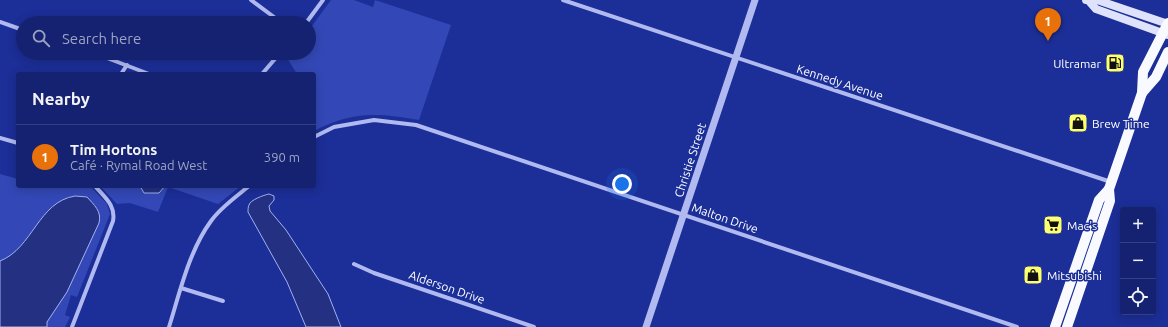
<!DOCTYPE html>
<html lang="en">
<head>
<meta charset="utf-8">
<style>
  :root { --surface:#152271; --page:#222f79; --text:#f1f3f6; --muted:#9da4c3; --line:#343f84; --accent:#feff6f }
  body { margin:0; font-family:Ubuntu,sans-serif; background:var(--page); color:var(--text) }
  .controls { position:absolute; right:12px; bottom:12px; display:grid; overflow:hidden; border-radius:4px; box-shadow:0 2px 10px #0003 }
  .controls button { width:36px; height:36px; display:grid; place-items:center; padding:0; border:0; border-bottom:1px solid var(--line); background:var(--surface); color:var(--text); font:20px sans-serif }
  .you { position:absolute; left:622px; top:184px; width:14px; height:14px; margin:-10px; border:3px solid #fff; border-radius:50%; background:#1a73e8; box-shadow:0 0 0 6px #1a73e833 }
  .badge { display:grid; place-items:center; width:26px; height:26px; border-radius:50%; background:var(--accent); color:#fff; font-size:13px; font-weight:700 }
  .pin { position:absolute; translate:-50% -33px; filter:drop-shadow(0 1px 2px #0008) }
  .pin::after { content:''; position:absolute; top:21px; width:14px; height:12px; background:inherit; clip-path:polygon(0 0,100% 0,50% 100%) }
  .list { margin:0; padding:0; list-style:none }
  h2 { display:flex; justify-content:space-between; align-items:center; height:52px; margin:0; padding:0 16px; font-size:17px }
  h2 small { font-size:13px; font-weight:400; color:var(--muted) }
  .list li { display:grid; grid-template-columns:26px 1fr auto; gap:12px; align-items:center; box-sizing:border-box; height:64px; padding:0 16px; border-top:1px solid var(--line) }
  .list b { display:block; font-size:15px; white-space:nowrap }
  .list p { margin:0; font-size:13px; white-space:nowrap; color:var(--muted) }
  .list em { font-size:13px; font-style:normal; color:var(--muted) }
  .icon { flex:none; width:22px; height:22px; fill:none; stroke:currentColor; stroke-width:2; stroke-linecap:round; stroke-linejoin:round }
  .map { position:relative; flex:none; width:1168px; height:327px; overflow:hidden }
  .search { position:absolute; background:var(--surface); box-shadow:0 2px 10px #0003; left:16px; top:16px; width:300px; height:44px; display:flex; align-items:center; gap:10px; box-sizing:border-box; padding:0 14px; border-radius:22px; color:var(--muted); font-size:15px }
  .panel { position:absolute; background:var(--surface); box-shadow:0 2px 10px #0003; left:16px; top:72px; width:300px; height:116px; border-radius:4px }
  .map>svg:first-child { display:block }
  .green { fill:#3348b6 }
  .water { fill:#243182; stroke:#a3b1f2 }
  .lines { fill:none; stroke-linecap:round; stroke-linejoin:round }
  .minor { stroke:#b0baf0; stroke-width:4 }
  .tertiary { stroke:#b0baf0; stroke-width:7 }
  .secondary { stroke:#dee2fb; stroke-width:8 }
  .primary { stroke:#f9faff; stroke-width:10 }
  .labels { text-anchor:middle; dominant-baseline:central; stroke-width:3; stroke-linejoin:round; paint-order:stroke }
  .poi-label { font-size:12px; fill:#fff; stroke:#1c2e97; text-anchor:start }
  .street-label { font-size:12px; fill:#fff; stroke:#1c2e97 }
</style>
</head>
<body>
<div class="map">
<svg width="1168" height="327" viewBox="0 0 1168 327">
  <rect width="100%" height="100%" fill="#1c2e97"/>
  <g class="green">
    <path d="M331 0H354L373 7 375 0 451 25 419 120C377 113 353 111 314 131V74H297L287 58 292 53H309V30Z"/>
    <polygon points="0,174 18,179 18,186 90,186 107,204 110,214 77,297 71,295 65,315 70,317 65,327 0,327"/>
    <polygon points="100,186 241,186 218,204 168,187 158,212 130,203 117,204"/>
  </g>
  <g class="water">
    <polygon points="140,186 165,186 159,193 144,193"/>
    <path d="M269 194 274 196V200L269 206 270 211 286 230 328 294 341 327H306L287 282 248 212C248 210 248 207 249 205 250 200 264 195 269 194Z"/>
    <path d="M75 196 87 197C94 205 102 211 99 223L67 292 47 322V327H0V261C33 248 38 202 75 196Z"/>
  </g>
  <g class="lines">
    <g class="minor">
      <polyline points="251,0 282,23"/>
      <polyline points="563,0 1111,182"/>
      <polyline points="0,22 23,30"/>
      <polyline points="306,23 323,0"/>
      <polyline points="94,53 149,74"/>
      <polyline points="121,74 127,65"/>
      <polyline points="262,74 280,53"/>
      <polyline points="314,137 334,127 374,120 416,125 1017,327"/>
      <polyline points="0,138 18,143"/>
      <polyline points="354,264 374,273 534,327"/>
      <polyline points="181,288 223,301"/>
      <path d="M72 327 113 221C116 205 104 197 95 186"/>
      <path d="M169 327C180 292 189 251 211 221 221 207 236 197 249 186"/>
    </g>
    <polyline class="tertiary" points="646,327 755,0"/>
    <g class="secondary">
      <polyline points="1086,0 1097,0 1168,24"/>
      <polyline points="1089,1 1096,9 1168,35"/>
    </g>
    <g class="primary">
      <polyline points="1142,93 1156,77 1168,52"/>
      <polyline points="1055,327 1099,200 1109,189"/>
      <polyline points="1067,327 1110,201 1109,189 1142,93 1143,72 1168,23"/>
    </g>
  </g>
  <defs>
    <g id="fuel-square" transform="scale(1)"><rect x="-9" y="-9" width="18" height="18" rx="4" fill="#feff6f" stroke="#1c2e97"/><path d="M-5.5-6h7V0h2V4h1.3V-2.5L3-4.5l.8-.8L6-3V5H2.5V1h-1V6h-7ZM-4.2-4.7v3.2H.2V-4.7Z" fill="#111"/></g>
    <g id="shop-square" transform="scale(1)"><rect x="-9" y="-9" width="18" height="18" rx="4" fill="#feff6f" stroke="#1c2e97"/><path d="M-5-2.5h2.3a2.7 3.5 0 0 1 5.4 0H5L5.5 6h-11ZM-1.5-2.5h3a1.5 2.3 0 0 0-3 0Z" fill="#111"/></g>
    <g id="supermarket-square" transform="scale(1)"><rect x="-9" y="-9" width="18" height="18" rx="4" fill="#feff6f" stroke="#1c2e97"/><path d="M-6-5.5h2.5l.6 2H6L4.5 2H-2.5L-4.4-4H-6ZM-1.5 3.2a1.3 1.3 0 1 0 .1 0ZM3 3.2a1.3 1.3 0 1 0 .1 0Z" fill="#111"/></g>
  </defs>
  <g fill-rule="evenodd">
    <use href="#fuel-square" x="1115" y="63"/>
    <use href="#shop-square" x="1078" y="123"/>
    <use href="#supermarket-square" x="1053" y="225"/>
    <use href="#shop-square" x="1033" y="275"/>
  </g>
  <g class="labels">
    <g class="poi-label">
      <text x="1101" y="63" text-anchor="end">Ultramar</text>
      <text x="1092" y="123">Brew Time</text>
      <text x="1067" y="225">Mac's</text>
      <text x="1047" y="275">Mitsubishi</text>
    </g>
    <g class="street-label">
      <text transform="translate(840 82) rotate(18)">Kennedy Avenue</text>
      <text transform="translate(690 160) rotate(-72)">Christie Street</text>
      <text transform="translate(725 218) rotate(19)">Malton Drive</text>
      <text transform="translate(447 287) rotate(19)">Alderson Drive</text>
    </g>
  </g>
</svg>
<div class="controls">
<button>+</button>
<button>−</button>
<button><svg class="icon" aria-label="locate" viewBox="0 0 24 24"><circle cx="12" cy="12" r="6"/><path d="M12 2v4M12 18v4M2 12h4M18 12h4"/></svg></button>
</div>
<div class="you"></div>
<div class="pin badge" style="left:1048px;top:41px;background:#e8710a">1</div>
<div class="search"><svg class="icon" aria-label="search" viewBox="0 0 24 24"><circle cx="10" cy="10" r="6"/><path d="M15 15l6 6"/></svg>Search here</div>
<section class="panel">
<h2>Nearby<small></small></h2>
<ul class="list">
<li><span class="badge" style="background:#e8710a">1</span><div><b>Tim Hortons</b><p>Café · Rymal Road West</p></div><em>390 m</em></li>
</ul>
</section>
</div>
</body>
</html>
